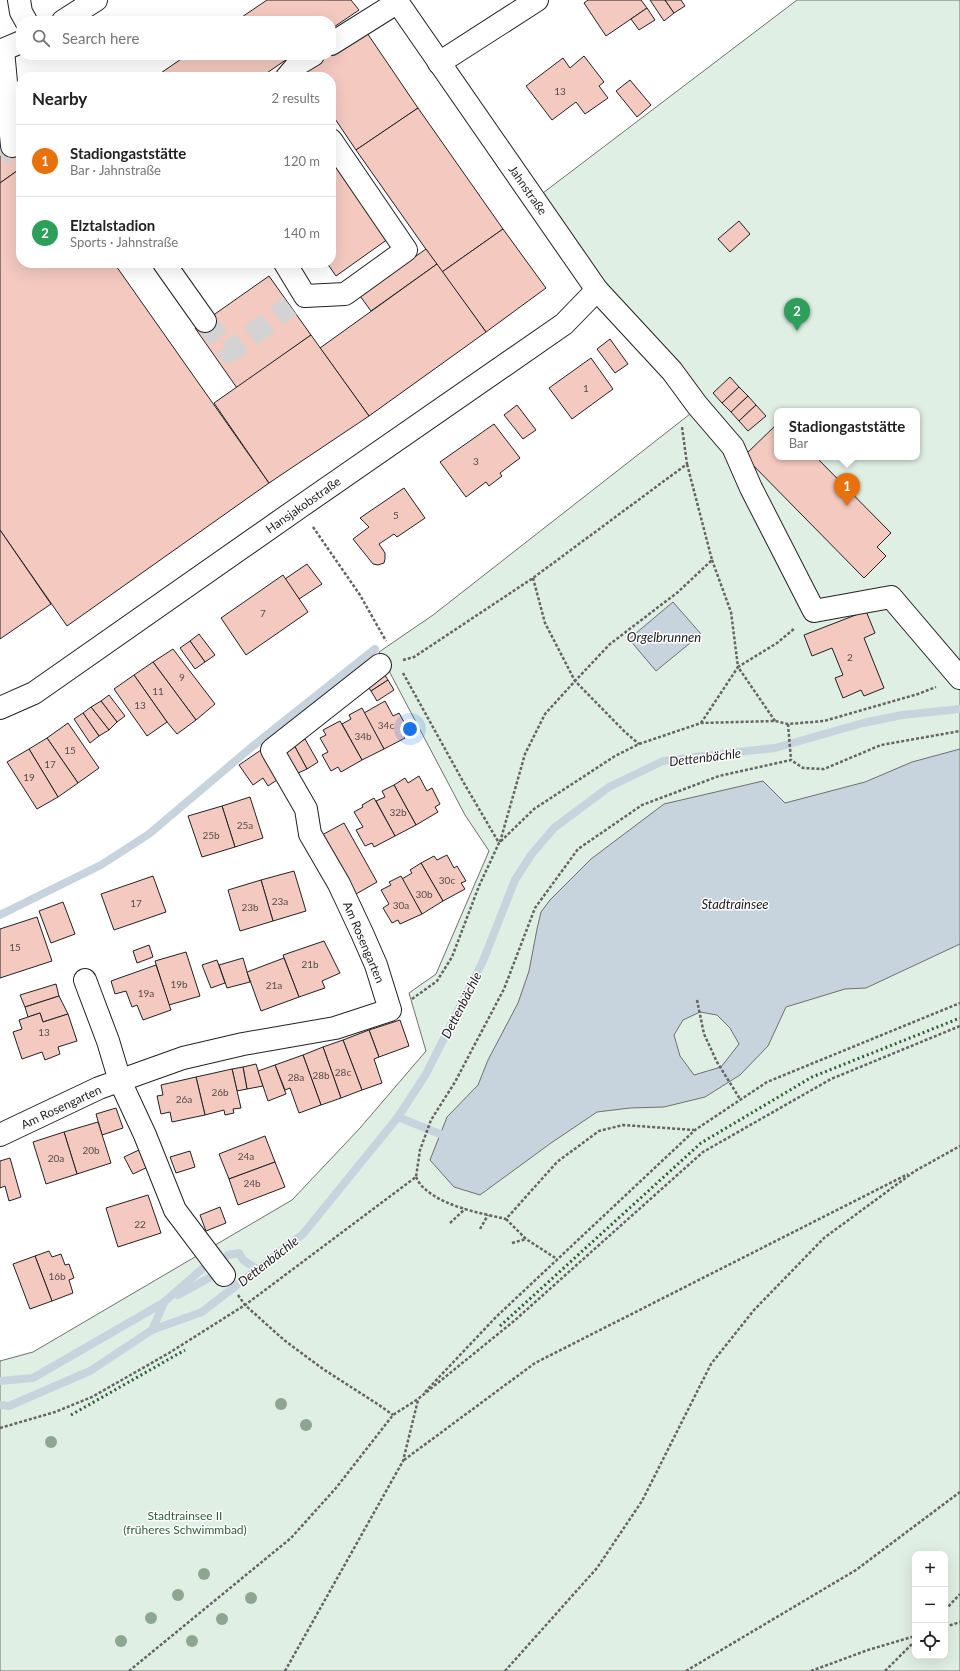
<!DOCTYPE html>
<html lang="en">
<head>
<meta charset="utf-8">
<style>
  :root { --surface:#fff; --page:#f2f2f2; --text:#222; --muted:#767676; --line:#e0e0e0; --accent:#111827 }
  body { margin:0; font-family:Lato,sans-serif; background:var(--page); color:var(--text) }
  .controls { position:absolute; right:12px; bottom:12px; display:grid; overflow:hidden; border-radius:8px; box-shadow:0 4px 16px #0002 }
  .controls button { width:36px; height:36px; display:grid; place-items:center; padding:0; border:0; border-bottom:1px solid var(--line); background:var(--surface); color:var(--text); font:20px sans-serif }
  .you { position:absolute; left:410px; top:729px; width:14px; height:14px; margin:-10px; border:3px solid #fff; border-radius:50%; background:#1a73e8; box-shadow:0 0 0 6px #1a73e833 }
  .badge { display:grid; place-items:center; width:26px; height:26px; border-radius:50%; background:var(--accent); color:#fff; font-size:13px; font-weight:700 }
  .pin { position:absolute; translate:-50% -33px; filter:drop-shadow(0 1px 2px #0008) }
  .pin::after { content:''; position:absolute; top:21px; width:14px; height:12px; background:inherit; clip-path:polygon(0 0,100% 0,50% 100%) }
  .popup { position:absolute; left:774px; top:408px; width:146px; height:52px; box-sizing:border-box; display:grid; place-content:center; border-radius:8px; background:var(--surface); filter:drop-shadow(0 1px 3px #0005); font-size:13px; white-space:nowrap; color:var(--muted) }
  .popup b { font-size:15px; color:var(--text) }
  .popup::after { content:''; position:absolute; left:50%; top:100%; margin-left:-8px; border:8px solid transparent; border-top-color:var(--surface) }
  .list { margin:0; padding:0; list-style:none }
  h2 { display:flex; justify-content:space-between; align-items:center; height:52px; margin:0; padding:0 16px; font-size:17px }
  h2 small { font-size:13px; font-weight:400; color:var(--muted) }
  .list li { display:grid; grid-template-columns:26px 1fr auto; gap:12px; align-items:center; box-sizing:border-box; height:72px; padding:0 16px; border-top:1px solid var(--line) }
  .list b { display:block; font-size:15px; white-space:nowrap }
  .list p { margin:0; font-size:13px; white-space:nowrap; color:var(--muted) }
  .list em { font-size:13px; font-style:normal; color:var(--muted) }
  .icon { flex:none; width:22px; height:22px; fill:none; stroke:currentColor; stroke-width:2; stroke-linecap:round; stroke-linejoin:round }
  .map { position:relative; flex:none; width:960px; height:1671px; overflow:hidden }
  .search { position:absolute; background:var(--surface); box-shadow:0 4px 16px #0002; left:16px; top:16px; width:320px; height:44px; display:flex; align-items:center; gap:10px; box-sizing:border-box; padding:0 14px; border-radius:16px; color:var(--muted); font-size:15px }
  .panel { position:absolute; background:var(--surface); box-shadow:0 4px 16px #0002; left:16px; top:72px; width:320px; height:196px; border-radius:16px }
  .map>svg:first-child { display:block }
  .green { fill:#e0efe3; stroke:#6f6f6f; fill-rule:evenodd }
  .water { fill:#c7d3dd; stroke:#6f6f6f; fill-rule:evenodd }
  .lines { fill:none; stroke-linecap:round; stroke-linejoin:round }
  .stream { stroke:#c7d3dd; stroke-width:8 }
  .building { fill:#f3c9c0; stroke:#222 }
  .minor-tunnel { stroke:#d3d3d3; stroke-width:22; stroke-dasharray:22 11; stroke-linecap:butt }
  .minor-casing { stroke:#222; stroke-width:24 }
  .path { stroke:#646464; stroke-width:2.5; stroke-dasharray:3 2; stroke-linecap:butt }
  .minor { stroke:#fff; stroke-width:22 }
  .hedge { stroke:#2f5e38; stroke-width:3; stroke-dasharray:2 3; stroke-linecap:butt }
  .tree { fill:#8da692 }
  .labels { text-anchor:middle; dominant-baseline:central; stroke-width:3; stroke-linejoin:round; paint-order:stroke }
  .number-label { font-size:10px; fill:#564c4a }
  .street-label { font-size:12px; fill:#222; stroke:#fff }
  .park-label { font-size:12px; fill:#2f5e38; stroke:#fff }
  .water-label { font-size:13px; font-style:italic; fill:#222; stroke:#fff }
</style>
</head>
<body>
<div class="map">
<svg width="960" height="1671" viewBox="0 0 960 1671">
  <rect width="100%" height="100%" fill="#fff"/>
  <path class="green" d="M797 0H960V1671H0V1361L33 1352 292 1200 360 1128 426 1051 409 993 436 974 489 851 465 815 379 652 433 615 690 414 697 405 535 199ZM777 411H917V457H777ZM915 1554H945V1656H915Z"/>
  <g class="water">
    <polygon points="673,602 701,634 656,671 629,639"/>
    <path d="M960 749V944L866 988 845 989 786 1007 768 1046 740 1075 705 1097 664 1107 630 1108 597 1112 551 1143 480 1195 454 1187 430 1160 447 1117 478 1085 488 1060 518 1003 529 971 537 929 541 912 550 900 591 859 664 804 763 781 785 803 865 782 912 762ZM700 1012 717 1015 730 1028 739 1044 721 1067 694 1075 680 1056 674 1035 683 1020Z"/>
  </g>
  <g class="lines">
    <g class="stream">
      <polyline points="0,915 101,865 149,834 253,746 375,649"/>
      <polyline points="398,1117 440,1134"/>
      <polyline points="228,1255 239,1253 243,1260 258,1270"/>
      <polyline points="178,1295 209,1278"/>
      <polyline points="152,1330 164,1303"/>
      <polyline points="0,1381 33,1378 163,1303 202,1269"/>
      <polyline points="0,1405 9,1406 90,1371 152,1330 202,1312 303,1234 398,1117 426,1074 483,961 515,880 531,855 554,828 609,787 663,761 718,754 775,748 863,723 902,715 960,709"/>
    </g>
  </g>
  <g class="building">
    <polygon points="267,0 351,0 359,10 331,29 331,21 236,21"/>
    <polygon points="588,0 641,0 647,8 606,36 584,3"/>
    <polygon points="650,0 665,0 674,13 664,21"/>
    <polygon points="665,0 681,0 685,6 674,13"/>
    <polygon points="647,8 655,20 639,30 631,19"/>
    <polygon points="365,30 418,108 356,150 331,113 331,77 306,77 303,72 329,55 331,55 331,53"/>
    <polygon points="187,55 293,55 261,77 155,77"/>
    <polygon points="584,56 604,82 599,86 608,98 585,114 576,102 552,120 526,86 563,58 570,68"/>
    <polygon points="630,80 651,105 637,117 616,91"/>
    <polygon points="418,108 503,229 442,272 356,150"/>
    <polygon points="0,129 21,158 21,168 0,183"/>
    <polygon points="331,159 388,239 336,276 327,263 331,263"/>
    <polygon points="21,168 21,263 114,263 269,483 67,626 0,530 0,183"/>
    <polygon points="739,221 750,234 730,252 718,239"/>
    <polygon points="503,229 546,288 486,332 442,272"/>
    <polygon points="426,249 437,264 371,311 360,296"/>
    <polygon points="437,264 486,332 369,416 320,348"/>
    <polygon points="269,276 311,335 237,388 195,328"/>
    <polygon points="311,335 369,416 269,483 214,403"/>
    <polygon points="610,339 628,364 615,373 597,349"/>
    <polygon points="591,358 613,389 572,419 549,388"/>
    <polygon points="730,377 739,387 722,403 713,393"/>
    <polygon points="739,387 748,396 731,412 722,403"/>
    <polygon points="748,396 756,405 739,421 731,412"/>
    <polygon points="517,405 536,430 523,439 504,415"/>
    <polygon points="756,405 766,416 748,431 739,421"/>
    <polygon points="494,424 520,458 500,473 502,476 489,486 486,482 466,497 440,462"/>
    <polygon points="777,424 777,457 816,457 891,533 877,547 886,556 864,578 744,456"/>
    <polygon points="404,488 425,518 397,537 394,534 379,544 385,553 385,559 384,563 378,565 373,564 353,539 369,527 360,518"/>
    <polygon points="0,530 51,604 0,639"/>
    <polygon points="307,564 322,584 299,599 285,579"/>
    <polygon points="283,575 308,612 246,655 221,618"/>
    <polygon points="866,611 875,633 864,638 884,688 864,696 861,690 843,698 835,678 843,675 832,648 812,656 804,635"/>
    <polygon points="199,634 215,655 205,662 190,641"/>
    <polygon points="190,641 205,662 195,669 180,648"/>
    <polygon points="173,649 215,704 196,720 153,662"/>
    <polygon points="153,662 196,720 177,734 167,722 134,675"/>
    <polygon points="382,671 388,680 371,691 365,682"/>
    <polygon points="134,675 167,722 147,736 114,689"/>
    <polygon points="388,680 394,690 377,701 371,691"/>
    <polygon points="109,695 125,716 117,722 101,701"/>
    <polygon points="101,701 117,722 109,730 91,707"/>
    <polygon points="385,701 393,716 399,713 408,729 402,732 405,738 384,749 364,713"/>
    <polygon points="91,707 109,730 99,736 83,713"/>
    <polygon points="362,708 384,749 362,760 342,724 351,719 349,715"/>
    <polygon points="83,713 99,736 90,743 74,719"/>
    <polygon points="340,721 362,760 341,772 338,767 331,771 322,755 328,752 320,738 326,735 323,730"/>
    <polygon points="68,723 99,768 78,783 47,738"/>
    <polygon points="47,738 78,783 58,797 29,749"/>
    <polygon points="305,739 318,762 307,769 294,745"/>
    <polygon points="294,745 307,769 296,774 283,751"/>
    <polygon points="29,749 58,797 37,809 7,762"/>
    <polygon points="261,750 280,778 268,786 263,778 253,785 239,765"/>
    <polygon points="419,776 427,791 432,788 440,804 435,807 438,812 416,825 394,785 405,778 408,783"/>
    <polygon points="394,785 416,825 395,836 376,801 385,797 382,791"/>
    <polygon points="250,797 263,838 235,847 222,806"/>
    <polygon points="374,798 395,836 374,847 372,843 365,846 356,830 363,827 354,812 363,807 362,805"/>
    <polygon points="222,806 235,847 202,857 188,816"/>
    <polygon points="344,823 377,882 356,894 322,835"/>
    <polygon points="447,855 454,868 457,866 466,881 461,883 465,889 443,901 421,863 434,856 437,860"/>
    <polygon points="421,863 443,901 422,914 402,879 412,873 410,870"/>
    <polygon points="294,871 306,911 273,921 261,880"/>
    <polygon points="153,876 166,912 114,930 101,894"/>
    <polygon points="401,876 422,914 400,924 398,920 392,923 383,908 389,904 381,890 391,885 389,882"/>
    <polygon points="261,880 273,921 240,931 228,890"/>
    <polygon points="63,902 75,934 51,943 39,911"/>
    <polygon points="37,917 52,961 0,978 0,929"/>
    <polygon points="324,941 340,973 322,981 325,988 299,997 283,955"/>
    <polygon points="149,945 153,957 137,963 133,951"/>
    <polygon points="186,952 200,996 169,1005 155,961"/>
    <polygon points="243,958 250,982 227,988 219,965"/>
    <polygon points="284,958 299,997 261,1011 247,972"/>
    <polygon points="217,960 225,983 211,988 202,965"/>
    <polygon points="156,965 171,1010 143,1020 137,1005 132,1007 126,991 115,994 111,981"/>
    <polygon points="56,984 59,996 25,1007 20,995"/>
    <polygon points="59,996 68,1014 43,1022 40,1013 28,1017 25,1007"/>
    <polygon points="40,1013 43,1022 68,1014 77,1041 58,1047 60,1054 45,1060 42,1052 22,1059 13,1032 22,1029 19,1020"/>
    <polygon points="400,1020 409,1046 379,1057 369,1030"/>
    <polygon points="369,1030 379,1057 374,1059 382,1083 362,1090 343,1040"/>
    <polygon points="343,1040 362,1090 341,1098 323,1047"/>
    <polygon points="323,1047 341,1098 321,1105 303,1055"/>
    <polygon points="303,1055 321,1105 299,1113 290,1088 285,1090 275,1065"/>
    <polygon points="256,1064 263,1086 247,1089 243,1067"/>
    <polygon points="275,1065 286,1094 268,1101 258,1071"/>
    <polygon points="243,1067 247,1089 237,1091 232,1069"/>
    <polygon points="232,1069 241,1108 233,1109 234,1113 225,1115 224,1110 205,1115 196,1077"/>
    <polygon points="196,1077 205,1115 172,1122 170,1112 161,1114 157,1096 163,1095 161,1085"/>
    <polygon points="116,1108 123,1128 102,1135 96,1114"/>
    <polygon points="98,1122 111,1163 77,1174 64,1132"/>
    <polygon points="64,1132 77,1174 46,1184 33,1142"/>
    <polygon points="265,1136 275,1162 229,1179 219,1154"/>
    <polygon points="141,1149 150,1166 133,1174 124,1157"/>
    <polygon points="190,1151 195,1167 176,1173 170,1157"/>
    <polygon points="10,1158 21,1197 9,1201 5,1186 0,1188 0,1161"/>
    <polygon points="275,1162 285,1187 238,1205 229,1179"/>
    <polygon points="148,1195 161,1233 118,1247 106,1208"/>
    <polygon points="220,1207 226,1223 206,1231 200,1215"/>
    <polygon points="49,1251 52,1257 61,1254 65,1265 69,1264 74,1278 69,1280 73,1293 52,1301 35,1256"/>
    <polygon points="35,1256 52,1301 30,1309 13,1264"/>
  </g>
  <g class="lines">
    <g class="minor-tunnel">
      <polyline points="0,155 12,146"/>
      <polyline points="205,321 229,352 290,306"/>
    </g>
    <g class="minor-casing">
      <g id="minor">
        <polyline points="19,0 21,12 26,21"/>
        <polyline points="396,0 597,290 672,371 697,405 733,447 751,488 814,611 891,597 960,678"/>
        <polyline points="63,21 96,0"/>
        <polyline points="331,44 398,2"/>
        <polyline points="3,50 12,146"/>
        <polyline points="0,51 21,42"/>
        <polyline points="439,63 537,0"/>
        <polyline points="287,77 298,64 313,55"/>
        <polyline points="164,263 205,321"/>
        <polyline points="285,263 305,296 345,294 406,250 331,140"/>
        <polyline points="0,708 34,693 297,509 564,324 597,290"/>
        <polyline points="85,980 108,1041 120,1081 145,1135 175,1210 224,1275"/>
        <polyline points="0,1135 99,1088 183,1058 243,1044 335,1028 390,1010 376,965 362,933 339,884 310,834 306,809 272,750 380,665"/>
      </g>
    </g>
    <g class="path">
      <polyline points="313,527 360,595 386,641"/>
      <polyline points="533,578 545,623 575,681 625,732 639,744"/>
      <polyline points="403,660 414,657 533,578 687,464 682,427"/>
      <polyline points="403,673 465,785 499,843"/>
      <polyline points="775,721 738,667 777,643 795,628"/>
      <polyline points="701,723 738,667 731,612 712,560"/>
      <polyline points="788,724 791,760"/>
      <polyline points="500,842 525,754 545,714 575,681 610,644 678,592 712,560 687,464"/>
      <polyline points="412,999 437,981 452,957 479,886 499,843 534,809 615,756 639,744 701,723 775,721 788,724 824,721 918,694 936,687"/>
      <polyline points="697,1000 704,1034 717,1062 740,1099"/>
      <path d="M416 1177C418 1181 421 1186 425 1189 445 1207 480 1213 506 1219L557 1162 599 1131 623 1125 694 1130"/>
      <polyline points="506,1219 526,1239 557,1259"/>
      <polyline points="450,1223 465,1209"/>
      <polyline points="480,1229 488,1215"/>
      <polyline points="512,1243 526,1239"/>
      <polyline points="238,1295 245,1305 284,1340 323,1369 379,1405 393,1415"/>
      <polyline points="425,1392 496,1317 695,1130 767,1082 960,1003"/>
      <polyline points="0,1428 55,1412 92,1397 169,1353 245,1305 416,1177 420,1150 431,1120 455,1082 504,989 535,908 578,849 642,805 719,776 791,760 803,768 824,769 881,745 960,731"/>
      <polyline points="404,1460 535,1363 908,1174"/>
      <polyline points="945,1610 960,1594"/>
      <polyline points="945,1627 960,1622"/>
      <polyline points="129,1671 291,1538 336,1488 393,1415 418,1399 514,1321 703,1152 831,1079 960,1026"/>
      <polyline points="285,1671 403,1461 418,1400"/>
      <polyline points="505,1671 597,1568 642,1501 711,1364 754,1310 824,1238 915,1171 960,1146"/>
      <polyline points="686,1671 856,1570 960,1492"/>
      <polyline points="811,1671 868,1650 915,1636"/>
      <polyline points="885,1671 915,1641"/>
    </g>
    <use href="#minor" class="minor"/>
    <g class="hedge">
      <polyline points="500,1326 701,1143 812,1077 960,1018"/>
      <polyline points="71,1415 185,1350"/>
    </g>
  </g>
  <g class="tree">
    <circle cx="281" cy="1404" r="6"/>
    <circle cx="306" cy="1425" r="6"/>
    <circle cx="51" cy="1442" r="6"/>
    <circle cx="204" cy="1574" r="6"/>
    <circle cx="178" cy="1595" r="6"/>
    <circle cx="251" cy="1598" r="6"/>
    <circle cx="151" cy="1618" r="6"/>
    <circle cx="222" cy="1619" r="6"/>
    <circle cx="121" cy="1641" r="6"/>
    <circle cx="192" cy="1641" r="6"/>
  </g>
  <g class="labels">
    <g class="number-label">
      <text x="560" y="91">13</text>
      <text x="586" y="388">1</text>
      <text x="476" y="461">3</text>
      <text x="396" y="515">5</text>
      <text x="263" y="613">7</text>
      <text x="850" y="657">2</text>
      <text x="182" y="677">9</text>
      <text x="158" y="691">11</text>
      <text x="140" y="705">13</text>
      <text x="386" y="725">34c</text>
      <text x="363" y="736">34b</text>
      <text x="70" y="750">15</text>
      <text x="50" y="764">17</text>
      <text x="29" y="777">19</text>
      <text x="398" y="812">32b</text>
      <text x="245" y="825">25a</text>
      <text x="211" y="835">25b</text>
      <text x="447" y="880">30c</text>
      <text x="424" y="894">30b</text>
      <text x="280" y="901">23a</text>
      <text x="136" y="903">17</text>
      <text x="401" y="905">30a</text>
      <text x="250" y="907">23b</text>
      <text x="15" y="947">15</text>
      <text x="310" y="964">21b</text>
      <text x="179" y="984">19b</text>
      <text x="274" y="985">21a</text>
      <text x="146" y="993">19a</text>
      <text x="44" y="1032">13</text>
      <text x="343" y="1072">28c</text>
      <text x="321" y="1075">28b</text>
      <text x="296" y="1077">28a</text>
      <text x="220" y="1092">26b</text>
      <text x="184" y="1099">26a</text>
      <text x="91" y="1150">20b</text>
      <text x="246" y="1156">24a</text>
      <text x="56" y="1158">20a</text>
      <text x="252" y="1183">24b</text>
      <text x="140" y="1224">22</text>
      <text x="57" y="1276">16b</text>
    </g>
    <g class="street-label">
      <text transform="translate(528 190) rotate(55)">Jahnstraße</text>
      <text transform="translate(303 505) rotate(-35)">Hansjakobstraße</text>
      <text transform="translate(364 942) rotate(67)">Am Rosengarten</text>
      <text transform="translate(61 1107) rotate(-25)">Am Rosengarten</text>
    </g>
    <g class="park-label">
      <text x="185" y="1515">Stadtrainsee II<tspan x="185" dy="14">(früheres Schwimmbad)</tspan></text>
    </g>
    <g class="water-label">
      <text x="664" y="637">Orgelbrunnen</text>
      <text transform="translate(705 757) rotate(-7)">Dettenbächle</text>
      <text x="735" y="904">Stadtrainsee</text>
      <text transform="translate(461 1005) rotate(-63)">Dettenbächle</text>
      <text transform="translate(268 1261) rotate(-38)">Dettenbächle</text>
    </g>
  </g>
</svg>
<div class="controls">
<button>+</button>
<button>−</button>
<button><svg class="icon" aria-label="locate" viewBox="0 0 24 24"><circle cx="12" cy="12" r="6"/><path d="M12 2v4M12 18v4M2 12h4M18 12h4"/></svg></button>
</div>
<div class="you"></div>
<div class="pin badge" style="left:847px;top:506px;background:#e8710a">1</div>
<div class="popup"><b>Stadiongaststätte</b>Bar</div>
<div class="pin badge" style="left:797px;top:331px;background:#2e9e5b">2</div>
<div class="search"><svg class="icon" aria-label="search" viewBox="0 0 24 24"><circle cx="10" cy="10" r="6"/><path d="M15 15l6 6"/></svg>Search here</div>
<section class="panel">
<h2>Nearby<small>2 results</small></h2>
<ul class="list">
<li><span class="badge" style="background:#e8710a">1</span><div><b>Stadiongaststätte</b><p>Bar · Jahnstraße</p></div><em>120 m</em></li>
<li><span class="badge" style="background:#2e9e5b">2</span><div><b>Elztalstadion</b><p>Sports · Jahnstraße</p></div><em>140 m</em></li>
</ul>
</section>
</div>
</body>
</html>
